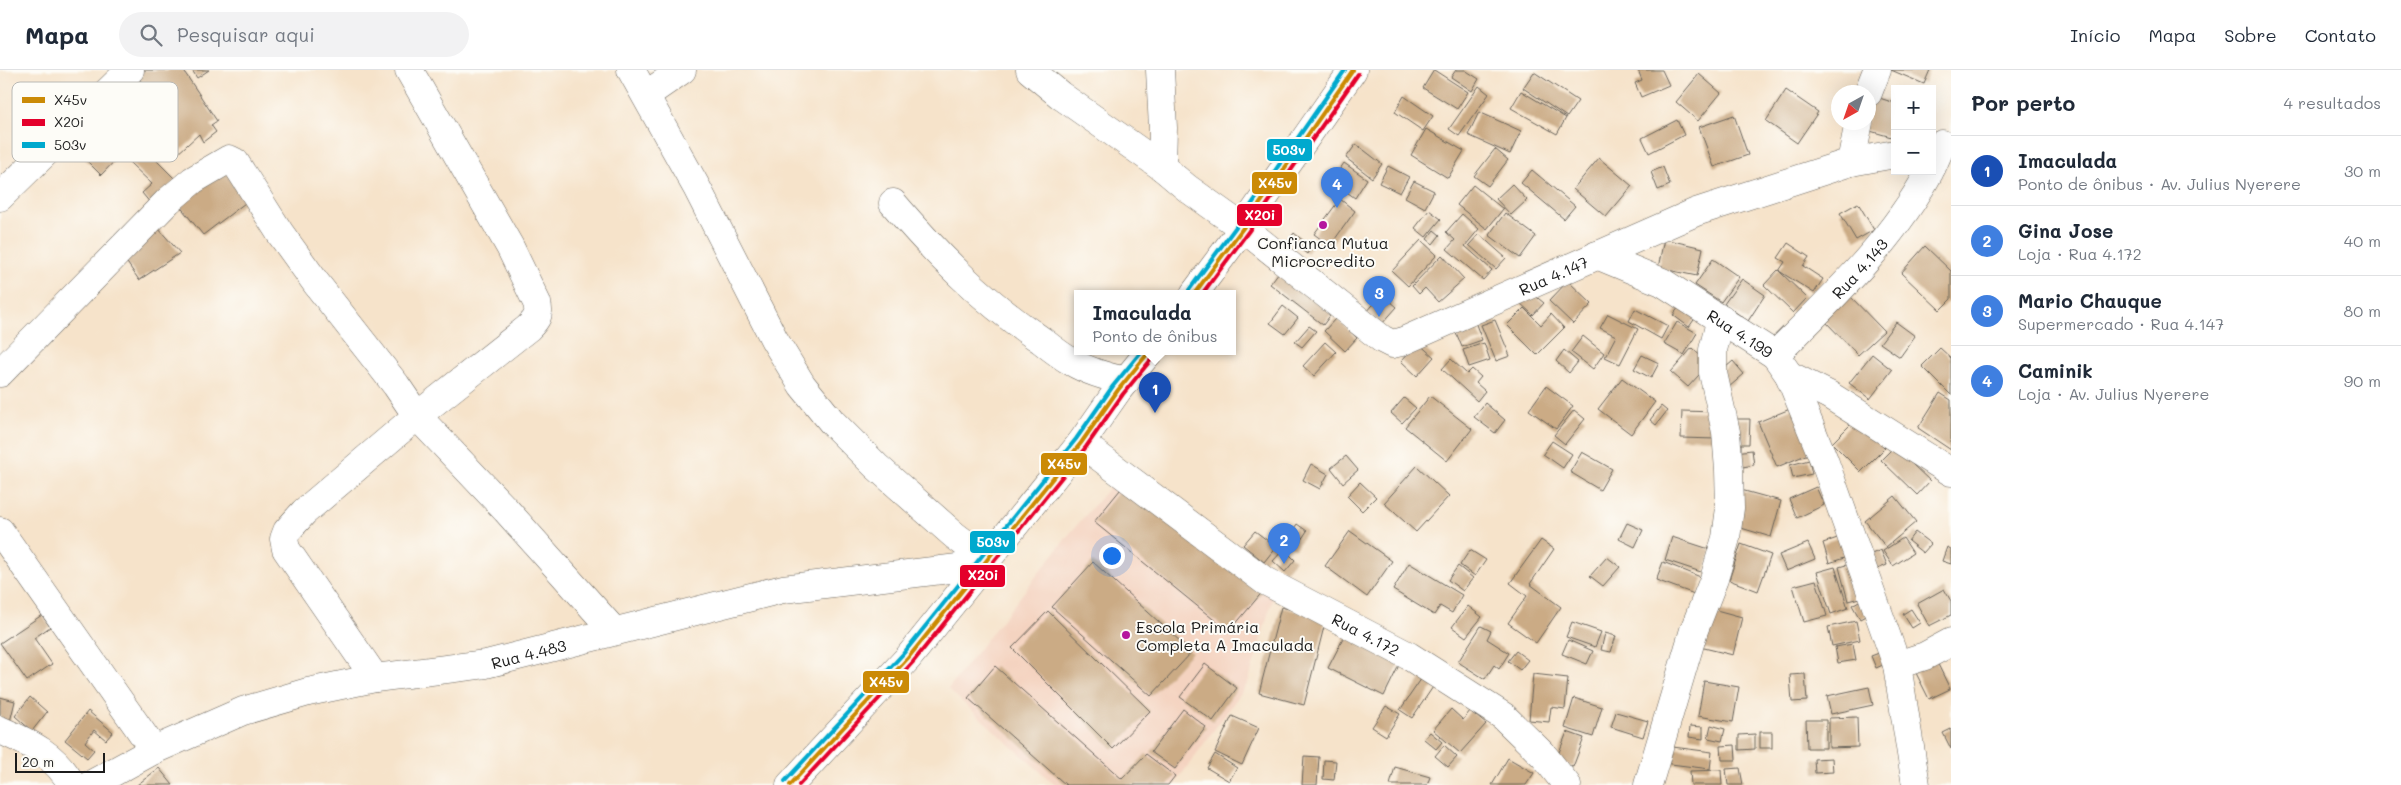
<!DOCTYPE html>
<html lang="pt">
<head>
<meta charset="utf-8">
<style>
  :root { --surface:#fff; --page:#f2f2f3; --text:#1f2937; --muted:#747a83; --line:#e0e1e3; --accent:#7c3aed }
  body { margin:0; font-family:Mali,sans-serif; background:var(--page); color:var(--text) }
  .controls { position:absolute; right:15px; top:15px; display:grid; overflow:hidden; border-radius:0px; box-shadow:0 5px 20px #0002 }
  .controls button { width:45px; height:45px; display:grid; place-items:center; padding:0; border:0; border-bottom:1px solid var(--line); background:var(--surface); color:var(--text); font:25px sans-serif }
  .compass { position:absolute; left:1831px; top:15px; width:45px; height:45px; border-radius:50%; background:var(--surface); box-shadow:0 5px 20px #0002; rotate:220deg }
  .scale { position:absolute; left:15px; bottom:12px; width:90px; box-sizing:border-box; padding-left:5px; border:2px solid #1c1c1c; border-top:0; font-size:14px; line-height:18px; white-space:nowrap; color:#1c1c1c; -webkit-text-stroke:4px #fdfcf7; paint-order:stroke }
  .you { position:absolute; left:1111px; top:485px; width:18px; height:18px; margin:-12px; border:4px solid #fff; border-radius:50%; background:#1a73e8; box-shadow:0 0 0 8px #1a73e833 }
  .badge { display:grid; place-items:center; width:32px; height:32px; border-radius:50%; background:var(--accent); color:#fff; font-size:16px; font-weight:700 }
  .pin { position:absolute; translate:-50% -41px; filter:drop-shadow(0 1px 2px #0008) }
  .pin::after { content:''; position:absolute; top:26px; width:18px; height:15px; background:inherit; clip-path:polygon(0 0,100% 0,50% 100%) }
  .popup { position:absolute; left:1074px; top:220px; width:162px; height:65px; box-sizing:border-box; display:grid; place-content:center; border-radius:0px; background:var(--surface); filter:drop-shadow(0 1px 4px #0005); font-size:16px; white-space:nowrap; color:var(--muted) }
  .popup b { font-size:19px; color:var(--text) }
  .popup::after { content:''; position:absolute; left:50%; top:100%; margin-left:-10px; border:10px solid transparent; border-top-color:var(--surface) }
  .list { margin:0; padding:0; list-style:none }
  h2 { display:flex; justify-content:space-between; align-items:center; height:65px; margin:0; padding:0 20px; font-size:21px }
  h2 small { font-size:16px; font-weight:400; color:var(--muted) }
  .list li { display:grid; grid-template-columns:32px 1fr auto; gap:15px; align-items:center; box-sizing:border-box; height:70px; padding:0 20px; border-top:1px solid var(--line) }
  .list b { display:block; font-size:19px; white-space:nowrap }
  .list p { margin:0; font-size:16px; white-space:nowrap; color:var(--muted) }
  .list em { font-size:16px; font-style:normal; color:var(--muted) }
  .icon { flex:none; width:28px; height:28px; fill:none; stroke:currentColor; stroke-width:2; stroke-linecap:round; stroke-linejoin:round }
  .map { position:relative; flex:none; width:1951px; height:715px; overflow:hidden }
  header { display:flex; align-items:center; gap:30px; box-sizing:border-box; height:70px; padding:0 25px; background:var(--surface); border-bottom:1px solid var(--line) }
  header strong { font-size:24px }
  nav { display:flex; gap:28px; margin-inline-start:auto; font-size:18px }
  .search { width:350px; height:45px; background:var(--page); display:flex; align-items:center; gap:12px; box-sizing:border-box; padding:0 18px; border-radius:28px; color:var(--muted); font-size:19px }
  main { display:flex }
  aside { flex:1; background:var(--surface) }
  .map>svg:first-child { display:block }
  .built { fill:#f4d3c0 }
  .building { fill:#cbab85 }
  .lines { fill:none; stroke-linecap:round; stroke-linejoin:round }
  .minor-casing { stroke:#686259; stroke-width:29 }
  .secondary-casing { stroke:#686259; stroke-width:29 }
  .minor { stroke:#fff; stroke-width:28 }
  .secondary { stroke:#fff; stroke-width:28 }
  .bus-1-casing { stroke:#fdfcf7; stroke-width:8 }
  .bus-2-casing { stroke:#fdfcf7; stroke-width:8 }
  .bus-3-casing { stroke:#fdfcf7; stroke-width:8 }
  .bus-1 { stroke:#cb8a06; stroke-width:4 }
  .bus-2 { stroke:#e4002b; stroke-width:4 }
  .bus-3 { stroke:#00a9ce; stroke-width:4 }
  .poi-dot { fill:#b5179e; stroke:#fdfcf7; stroke-width:2 }
  .labels { text-anchor:middle; dominant-baseline:central; stroke-width:4; stroke-linejoin:round; paint-order:stroke }
  .poi-label { font-size:16px; fill:#1c1c1c; stroke:#fdfcf7 }
  .street-label { font-size:16px; fill:#1c1c1c; stroke:#fdfcf7 }
  .key { fill:#fdfcf7; stroke:#bab9b5; stroke-width:1 }
  .key-label { font-size:14px; fill:#1c1c1c }
  .line-badge { stroke:#fdfcf7; stroke-width:2 }
  .badge-label { font-size:14px; text-anchor:middle; font-weight:bold; fill:#fff }
</style>
</head>
<body>
<header>
<strong>Mapa</strong>
<div class="search"><svg class="icon" aria-label="search" viewBox="0 0 24 24"><circle cx="10" cy="10" r="6"/><path d="M15 15l6 6"/></svg>Pesquisar aqui</div>
<nav><a>Início</a><a>Mapa</a><a>Sobre</a><a>Contato</a></nav>
</header>
<main>
<div class="map">
<svg width="1951" height="715" viewBox="0 0 1951 715">
  <rect width="100%" height="100%" fill="#fdfcf7"/>
  <filter id="ink" filterUnits="userSpaceOnUse"><feTurbulence type="fractalNoise" baseFrequency=".02" numOctaves="2"/><feDisplacementMap in="SourceGraphic" scale="10" xChannelSelector="R" yChannelSelector="G"/><feConvolveMatrix kernelMatrix="1 2 1 2 8 2 1 2 1" color-interpolation-filters="sRGB"/></filter>
  <filter id="wash" filterUnits="userSpaceOnUse"><feTurbulence type="fractalNoise" baseFrequency=".0096" numOctaves="4" result="noise"/><feDisplacementMap in="SourceGraphic" scale="20" xChannelSelector="R" yChannelSelector="G"/><feGaussianBlur stdDeviation="1.12" result="paint"/><feColorMatrix in="noise" values="0 0 0 0 0 0 0 0 0 0 0 0 0 0 0 0 0 1.4 0 .05"/><feComposite in="paint" operator="in"/></filter>
  <g filter="url(#wash)">
    <rect width="100%" height="100%" fill="#f6e3ca"/>
    <polygon class="built" points="1126,398 1276,517 1248,613 1174,715 1055,715 948,619 1071,462"/>
    <g id="blocks">
      <g class="building">
        <polygon points="142,0 183,0 217,51 211,55 216,62 203,72 199,64 175,86 147,46 154,35 137,4"/>
        <polygon points="192,0 209,0 197,8"/>
        <polygon points="1434,0 1468,22 1457,39 1423,18"/>
        <polygon points="1456,0 1465,0 1479,9 1472,21 1451,7"/>
        <polygon points="1638,0 1662,0 1669,15 1641,27 1635,13 1642,10"/>
        <polygon points="1891,0 1930,0 1924,14"/>
        <polygon points="1534,2 1578,31 1567,47 1523,18"/>
        <polygon points="1699,4 1721,23 1698,51 1676,32"/>
        <polygon points="1479,16 1489,24 1459,66 1449,59"/>
        <polygon points="121,17 135,35 139,31 145,37 140,47 148,58 136,70 101,36"/>
        <polygon points="1786,20 1818,42 1797,73 1766,51"/>
        <polygon points="1521,21 1566,48 1557,64 1511,38"/>
        <polygon points="1404,26 1433,46 1423,61 1395,42"/>
        <polygon points="1873,26 1895,33 1895,68 1863,59 1868,52 1868,41"/>
        <polygon points="1479,42 1521,61 1510,84 1468,65"/>
        <polygon points="1734,45 1748,85 1714,97 1699,57"/>
        <polygon points="97,48 128,77 101,105 71,75"/>
        <polygon points="1677,50 1684,65 1649,83 1642,68"/>
        <polygon points="1426,59 1464,81 1448,108 1411,85"/>
        <polygon points="1356,74 1382,94 1372,108 1346,88"/>
        <polygon points="144,78 176,110 151,134 142,123 152,114 130,93"/>
        <polygon points="1495,79 1508,90 1488,116 1474,106"/>
        <polygon points="1599,88 1632,116 1606,147 1573,119"/>
        <polygon points="1344,93 1367,109 1355,128 1332,111"/>
        <polygon points="1388,96 1409,107 1400,123 1379,113"/>
        <polygon points="1663,97 1670,115 1658,120 1651,102"/>
        <polygon points="225,100 249,130 203,165 179,135"/>
        <polygon points="1532,100 1575,136 1564,149 1521,113"/>
        <polygon points="1414,111 1434,121 1425,138 1405,127"/>
        <polygon points="1512,114 1527,130 1511,145 1496,129"/>
        <polygon points="1473,115 1503,139 1487,159 1457,135"/>
        <polygon points="1340,129 1355,141 1330,176 1314,164"/>
        <polygon points="1858,133 1874,160 1856,170 1840,143"/>
        <polygon points="1429,140 1441,149 1426,167 1415,158"/>
        <polygon points="1505,143 1536,166 1520,188 1489,165"/>
        <polygon points="1462,144 1479,159 1465,176 1492,200 1483,210 1447,179 1455,170 1446,162"/>
        <polygon points="158,158 180,183 139,210 121,184"/>
        <polygon points="1434,160 1440,165 1433,174 1427,169"/>
        <polygon points="1294,163 1311,177 1307,184 1289,170"/>
        <polygon points="1479,164 1506,188 1496,199 1469,175"/>
        <polygon points="1664,169 1703,178 1697,206 1658,198"/>
        <polygon points="1421,170 1437,185 1408,216 1392,201"/>
        <polygon points="1788,173 1809,187 1803,196 1823,209 1814,223 1779,201 1785,192 1778,188"/>
        <polygon points="1925,176 1951,201 1951,229 1940,240 1901,203"/>
        <polygon points="1442,185 1464,209 1438,232 1425,218 1419,224 1412,216"/>
        <polygon points="1713,189 1739,207 1721,232 1695,215"/>
        <polygon points="1285,194 1338,235 1323,255 1270,214"/>
        <polygon points="1778,200 1807,228 1793,243 1764,215"/>
        <polygon points="1742,209 1765,225 1748,251 1724,234"/>
        <polygon points="1568,211 1592,234 1573,254 1549,231"/>
        <polygon points="1528,220 1544,233 1533,245 1518,231"/>
        <polygon points="1847,223 1884,261 1858,285 1822,248"/>
        <polygon points="1382,224 1397,237 1381,255 1367,242"/>
        <polygon points="1682,233 1698,244 1689,257 1673,245"/>
        <polygon points="1283,236 1298,248 1285,264 1270,253"/>
        <polygon points="1524,238 1541,255 1551,244 1564,258 1537,285 1507,255"/>
        <polygon points="1635,239 1668,256 1661,269 1629,251"/>
        <polygon points="1608,244 1638,259 1620,294 1605,287 1616,266 1600,258"/>
        <polygon points="1336,248 1357,268 1345,281 1324,261"/>
        <polygon points="1495,250 1510,286 1496,291 1481,255"/>
        <polygon points="1475,252 1482,270 1462,277 1455,260"/>
        <polygon points="1677,252 1697,263 1684,285 1664,274"/>
        <polygon points="1896,252 1915,266 1900,287 1880,273"/>
        <polygon points="1309,256 1316,261 1302,277 1295,272"/>
        <polygon points="1583,266 1604,283 1593,299 1571,282"/>
        <polygon points="1325,272 1336,282 1314,306 1303,296"/>
        <polygon points="1418,273 1434,287 1417,306 1401,291"/>
        <polygon points="1484,273 1490,290 1469,297 1463,280"/>
        <polygon points="1692,278 1709,294 1688,317 1671,302"/>
        <polygon points="1940,278 1951,288 1951,325 1922,296"/>
        <polygon points="1564,280 1578,292 1569,303 1556,291"/>
        <polygon points="1872,284 1892,300 1870,329 1849,313"/>
        <polygon points="1642,285 1659,293 1651,308 1634,299"/>
        <polygon points="1451,289 1467,304 1472,299 1481,307 1476,313 1485,321 1477,331 1442,299"/>
        <polygon points="1733,291 1744,304 1729,317 1718,304"/>
        <polygon points="1622,308 1655,332 1631,364 1598,339"/>
        <polygon points="1546,316 1573,336 1556,359 1529,340"/>
        <polygon points="1940,323 1951,330 1951,380 1918,358"/>
        <polygon points="1430,326 1472,359 1447,391 1405,357"/>
        <polygon points="1404,328 1416,338 1402,353 1391,343"/>
        <polygon points="1485,333 1505,350 1495,363 1474,347"/>
        <polygon points="1661,336 1667,341 1656,355 1650,350"/>
        <polygon points="1795,337 1813,382 1777,397 1758,352"/>
        <polygon points="1574,340 1585,349 1565,374 1554,365"/>
        <polygon points="1682,341 1716,342 1716,369 1681,368"/>
        <polygon points="1733,349 1750,349 1749,374 1733,374"/>
        <polygon points="1856,349 1885,378 1861,402 1832,373"/>
        <polygon points="1552,371 1572,384 1563,398 1543,384"/>
        <polygon points="1894,377 1930,411 1917,425 1881,390"/>
        <polygon points="1752,380 1754,395 1737,398 1735,382"/>
        <polygon points="1582,382 1612,399 1600,420 1570,402"/>
        <polygon points="1346,386 1358,400 1343,413 1331,398"/>
        <polygon points="1809,390 1812,404 1793,408 1790,395"/>
        <polygon points="1311,394 1328,404 1320,419 1303,410"/>
        <polygon points="1417,396 1449,426 1416,462 1384,433"/>
        <polygon points="1129,409 1264,520 1229,562 1094,452"/>
        <polygon points="1360,412 1376,427 1362,441 1347,426"/>
        <polygon points="1816,417 1824,435 1797,448 1789,429"/>
        <polygon points="1741,420 1781,431 1771,467 1731,455"/>
        <polygon points="1895,426 1916,452 1886,477 1865,451"/>
        <polygon points="1627,453 1643,460 1635,477 1619,469"/>
        <polygon points="1297,454 1307,461 1295,479 1285,472"/>
        <polygon points="1255,461 1276,477 1264,492 1243,475"/>
        <polygon points="1350,461 1392,491 1367,527 1325,496"/>
        <polygon points="1915,462 1931,474 1923,483 1908,471"/>
        <polygon points="1849,464 1856,484 1829,493 1823,473"/>
        <polygon points="1672,467 1712,480 1704,503 1665,490"/>
        <polygon points="1903,468 1913,483 1893,496 1883,481"/>
        <polygon points="1541,470 1554,479 1530,514 1561,537 1536,573 1508,553 1527,526 1510,513"/>
        <polygon points="1808,473 1815,489 1786,501 1779,485"/>
        <polygon points="1741,474 1771,485 1758,521 1729,510"/>
        <polygon points="1947,477 1951,479 1951,494 1942,491"/>
        <polygon points="1284,479 1295,490 1285,502 1273,491"/>
        <polygon points="1470,480 1486,490 1475,506 1460,495"/>
        <polygon points="1881,480 1887,495 1875,500 1869,485"/>
        <polygon points="1607,487 1620,497 1603,516 1590,506"/>
        <polygon points="1093,492 1192,582 1151,626 1052,537"/>
        <polygon points="1663,492 1703,508 1697,525 1656,510"/>
        <polygon points="1409,493 1462,525 1452,543 1440,536 1434,545 1393,520"/>
        <polygon points="1853,493 1863,527 1848,531 1839,497"/>
        <polygon points="1458,496 1473,508 1463,521 1448,510"/>
        <polygon points="1835,497 1848,538 1831,544 1817,502"/>
        <polygon points="1816,510 1827,546 1804,552 1793,516"/>
        <polygon points="1944,519 1951,531 1951,545 1929,556 1917,534"/>
        <polygon points="1868,526 1876,540 1860,549 1852,535"/>
        <polygon points="1468,536 1482,547 1466,567 1452,557"/>
        <polygon points="1281,537 1326,549 1304,635 1259,623"/>
        <polygon points="1709,538 1742,547 1733,585 1700,577"/>
        <polygon points="1911,539 1920,553 1912,558 1903,544"/>
        <polygon points="1048,541 1150,641 1113,679 1012,578"/>
        <polygon points="42,545 50,557 34,568 52,594 27,611 0,573"/>
        <polygon points="1856,551 1860,570 1832,576 1828,557"/>
        <polygon points="1572,552 1601,562 1595,577 1566,567"/>
        <polygon points="1481,556 1491,561 1487,569 1509,583 1499,599 1494,595 1485,609 1458,592"/>
        <polygon points="1347,561 1402,589 1384,626 1328,598"/>
        <polygon points="1605,563 1616,566 1611,582 1601,580"/>
        <polygon points="1568,570 1593,581 1587,594 1562,584"/>
        <polygon points="1853,574 1856,590 1838,593 1835,577"/>
        <polygon points="1887,580 1892,591 1876,598 1871,586"/>
        <polygon points="1516,581 1528,590 1520,600 1508,591"/>
        <polygon points="1934,586 1950,619 1929,629 1913,597"/>
        <polygon points="1205,594 1237,618 1213,651 1180,627"/>
        <polygon points="995,596 1122,709 1146,684 1175,706 1168,715 1066,715 968,628"/>
        <polygon points="1428,599 1439,608 1412,648 1400,640"/>
        <polygon points="1533,604 1568,608 1565,639 1551,637 1549,652 1529,650"/>
        <polygon points="1805,604 1807,631 1792,632 1790,605"/>
        <polygon points="1704,611 1739,617 1733,652 1698,646"/>
        <polygon points="1869,617 1873,635 1831,644 1827,626"/>
        <polygon points="0,627 15,631 9,656 0,653"/>
        <polygon points="30,627 47,642 32,661 15,646"/>
        <polygon points="1574,628 1602,637 1593,667 1565,658"/>
        <polygon points="1386,636 1400,644 1386,666 1372,657"/>
        <polygon points="1183,639 1206,657 1175,699 1151,682"/>
        <polygon points="1451,639 1463,650 1470,641 1486,654 1460,683 1433,660"/>
        <polygon points="88,641 113,662 106,670 94,660 85,672 94,680 87,688 65,670"/>
        <polygon points="1616,642 1648,651 1643,667 1611,657"/>
        <polygon points="1232,646 1259,658 1242,695 1215,682"/>
        <polygon points="1857,647 1858,677 1829,678 1829,648"/>
        <polygon points="1806,650 1826,650 1826,678 1807,678"/>
        <polygon points="1711,655 1725,659 1722,671 1708,668"/>
        <polygon points="1690,656 1703,657 1703,669 1689,667"/>
        <polygon points="1951,659 1951,679 1943,663"/>
        <polygon points="1430,662 1442,672 1436,679 1424,669"/>
        <polygon points="1567,662 1584,668 1573,697 1556,690"/>
        <rect x="1760" y="662" width="12" height="16"/>
        <polygon points="1755,664 1755,679 1739,680 1739,665"/>
        <polygon points="1444,675 1457,687 1448,697 1435,686"/>
        <polygon points="1735,675 1736,690 1722,690 1721,676"/>
        <polygon points="1665,676 1712,682 1710,699 1663,693"/>
        <polygon points="1215,684 1237,698 1229,711 1207,698"/>
        <polygon points="1304,686 1319,687 1317,715 1302,715"/>
        <polygon points="1508,688 1534,703 1526,715 1492,715"/>
        <polygon points="1832,688 1833,702 1815,703 1814,689"/>
        <polygon points="1324,690 1336,691 1334,710 1323,709"/>
        <polygon points="1395,697 1430,707 1427,715 1390,715"/>
        <polygon points="159,698 173,715 137,715"/>
        <polygon points="1740,698 1743,715 1728,715 1726,699"/>
        <polygon points="1721,700 1722,715 1691,715 1690,701"/>
      </g>
    </g>
  </g>
  <g filter="url(#ink)">
    <use href="#blocks" fill-opacity="0" stroke="#686259" stroke-width="1"/>
    <g class="lines">
      <g class="minor-casing">
        <g id="minor">
          <polyline points="631,0 697,118 774,269 802,315 832,352 876,396 954,465 987,490"/>
          <path id="s1" d="M1030 0 1060 25 1162 97 1187 118 1243 158 1382 269 1392 274 1401 272 1696 142 1851 92 1895 84"/>
          <polyline points="1160,0 1163,58 1162,97"/>
          <polyline points="1868,23 1877,0"/>
          <polyline points="646,25 682,0"/>
          <polyline points="1851,92 1859,52"/>
          <polyline points="1932,97 1942,74"/>
          <polyline points="0,127 130,0"/>
          <path d="M893 133C939 187 982 230 1041 270 1051 278 1061 286 1072 292 1089 302 1107 307 1126 311"/>
          <path id="s2" d="M1597 185 1662 212 1775 285 1789 305 1829 325 1951 402"/>
          <path id="s3" d="M1775 285C1832 228 1892 172 1930 101"/>
          <polyline points="0,303 168,131 193,110 229,89 235,92 280,163 316,213 396,315 417,346 506,440 614,561"/>
          <polyline points="1789,305 1824,390 1897,595 1916,715"/>
          <path id="s4" d="M1081 373 1265 511 1409 586 1503 646 1544 686 1567 715"/>
          <polyline points="0,461 154,680"/>
          <polyline points="1897,595 1925,586 1951,572"/>
          <path d="M375 608 286 479 284 469 287 461 304 442 417 346 528 258C537 249 540 245 537 233L510 177 409 0"/>
          <path d="M0 660C30 673 56 685 72 715"/>
          <path id="s5" d="M90 715 154 680 243 641 308 622 375 608 486 594 783 519 983 495"/>
          <polyline points="1648,715 1694,560 1714,509 1726,468 1730,438 1729,400 1726,362 1713,303 1713,280 1721,248"/>
        </g>
      </g>
      <g class="secondary-casing">
        <g id="secondary">
          <polyline points="1194,224 1243,158 1353,0"/>
          <polyline points="790,715 908,588 1081,373 1118,320 1149,282"/>
        </g>
      </g>
      <use href="#minor" class="minor"/>
      <use href="#secondary" class="secondary"/>
      <g class="bus-1-casing">
        <g id="bus-1">
          <polyline points="1194,224 1243,158 1353,0"/>
          <polyline points="790,715 908,588 1081,373 1118,320 1149,282"/>
        </g>
      </g>
      <g class="bus-2-casing">
        <g id="bus-2">
          <polyline points="1202,224 1248,162 1358,4"/>
          <polyline points="799,715 913,592 1086,377 1123,324 1154,286"/>
        </g>
      </g>
      <g class="bus-3-casing">
        <g id="bus-3">
          <polyline points="1189,220 1238,154 1345,0"/>
          <polyline points="785,711 903,584 1076,369 1113,316 1141,282"/>
        </g>
      </g>
      <use href="#bus-1" class="bus-1"/>
      <use href="#bus-2" class="bus-2"/>
      <use href="#bus-3" class="bus-3"/>
    </g>
  </g>
  <g class="poi-dot">
    <circle cx="1323" cy="155" r="5"/>
    <circle cx="1126" cy="565" r="5"/>
  </g>
  <g class="labels">
    <g class="poi-label">
      <text x="1323" y="172">Confianca Mutua<tspan x="1323" dy="18">Microcredito</tspan></text>
      <text x="1136" y="556" text-anchor="start">Escola Primária<tspan x="1136" dy="18">Completa A Imaculada</tspan></text>
    </g>
    <g class="street-label">
      <text stroke="none"><textPath href="#s3" startOffset="121">Rua 4.143</textPath></text>
      <text stroke="none"><textPath href="#s1" startOffset="630">Rua 4.147</textPath></text>
      <text stroke="none"><textPath href="#s2" startOffset="164">Rua 4.199</textPath></text>
      <text stroke="none"><textPath href="#s4" startOffset="344">Rua 4.172</textPath></text>
      <text stroke="none"><textPath href="#s5" startOffset="462">Rua 4.483</textPath></text>
    </g>
  </g>
  <rect x="12" y="12" width="166" height="80" rx="8" class="key"/>
  <rect x="22" y="27" width="23" height="6" fill="#cb8a06"/>
  <rect x="22" y="49" width="23" height="7" fill="#e4002b"/>
  <rect x="22" y="72" width="23" height="6" fill="#00a9ce"/>
  <g class="key-label">
    <text x="54" y="35">X45v</text>
    <text x="54" y="57">X20i</text>
    <text x="54" y="80">503v</text>
  </g>
  <g class="line-badge">
    <rect x="1266" y="68" width="47" height="24" rx="5" fill="#00a9ce"/>
    <rect x="1251" y="101" width="47" height="24" rx="5" fill="#cb8a06"/>
    <rect x="1236" y="133" width="47" height="24" rx="5" fill="#e4002b"/>
    <rect x="1040" y="382" width="48" height="24" rx="5" fill="#cb8a06"/>
    <rect x="969" y="460" width="47" height="24" rx="5" fill="#00a9ce"/>
    <rect x="959" y="494" width="47" height="24" rx="5" fill="#e4002b"/>
    <rect x="862" y="600" width="48" height="24" rx="5" fill="#cb8a06"/>
  </g>
  <g class="badge-label">
    <text x="1289" y="85">503v</text>
    <text x="1275" y="118">X45v</text>
    <text x="1260" y="150">X20i</text>
    <text x="1064" y="399">X45v</text>
    <text x="993" y="477">503v</text>
    <text x="983" y="510">X20i</text>
    <text x="886" y="617">X45v</text>
  </g>
</svg>
<div class="controls">
<button>+</button>
<button>−</button>
</div>
<svg class="compass" viewBox="-18 -18 36 36"><path d="M0-13l5 13h-10z" fill="#e53935"/><path d="M0 13l5-13h-10z" fill="#747a83"/></svg>
<div class="scale">20 m</div>
<div class="you"></div>
<div class="pin badge" style="left:1155px;top:343px;background:#1a4fb4">1</div>
<div class="popup"><b>Imaculada</b>Ponto de ônibus</div>
<div class="pin badge" style="left:1284px;top:494px;background:#3f7fe0">2</div>
<div class="pin badge" style="left:1379px;top:247px;background:#3f7fe0">3</div>
<div class="pin badge" style="left:1337px;top:138px;background:#3f7fe0">4</div>
</div>
<aside>
<h2>Por perto<small>4 resultados</small></h2>
<ul class="list">
<li><span class="badge" style="background:#1a4fb4">1</span><div><b>Imaculada</b><p>Ponto de ônibus · Av. Julius Nyerere</p></div><em>30 m</em></li>
<li><span class="badge" style="background:#3f7fe0">2</span><div><b>Gina Jose</b><p>Loja · Rua 4.172</p></div><em>40 m</em></li>
<li><span class="badge" style="background:#3f7fe0">3</span><div><b>Mario Chauque</b><p>Supermercado · Rua 4.147</p></div><em>80 m</em></li>
<li><span class="badge" style="background:#3f7fe0">4</span><div><b>Caminik</b><p>Loja · Av. Julius Nyerere</p></div><em>90 m</em></li>
</ul>
</aside>
</main>
</body>
</html>
